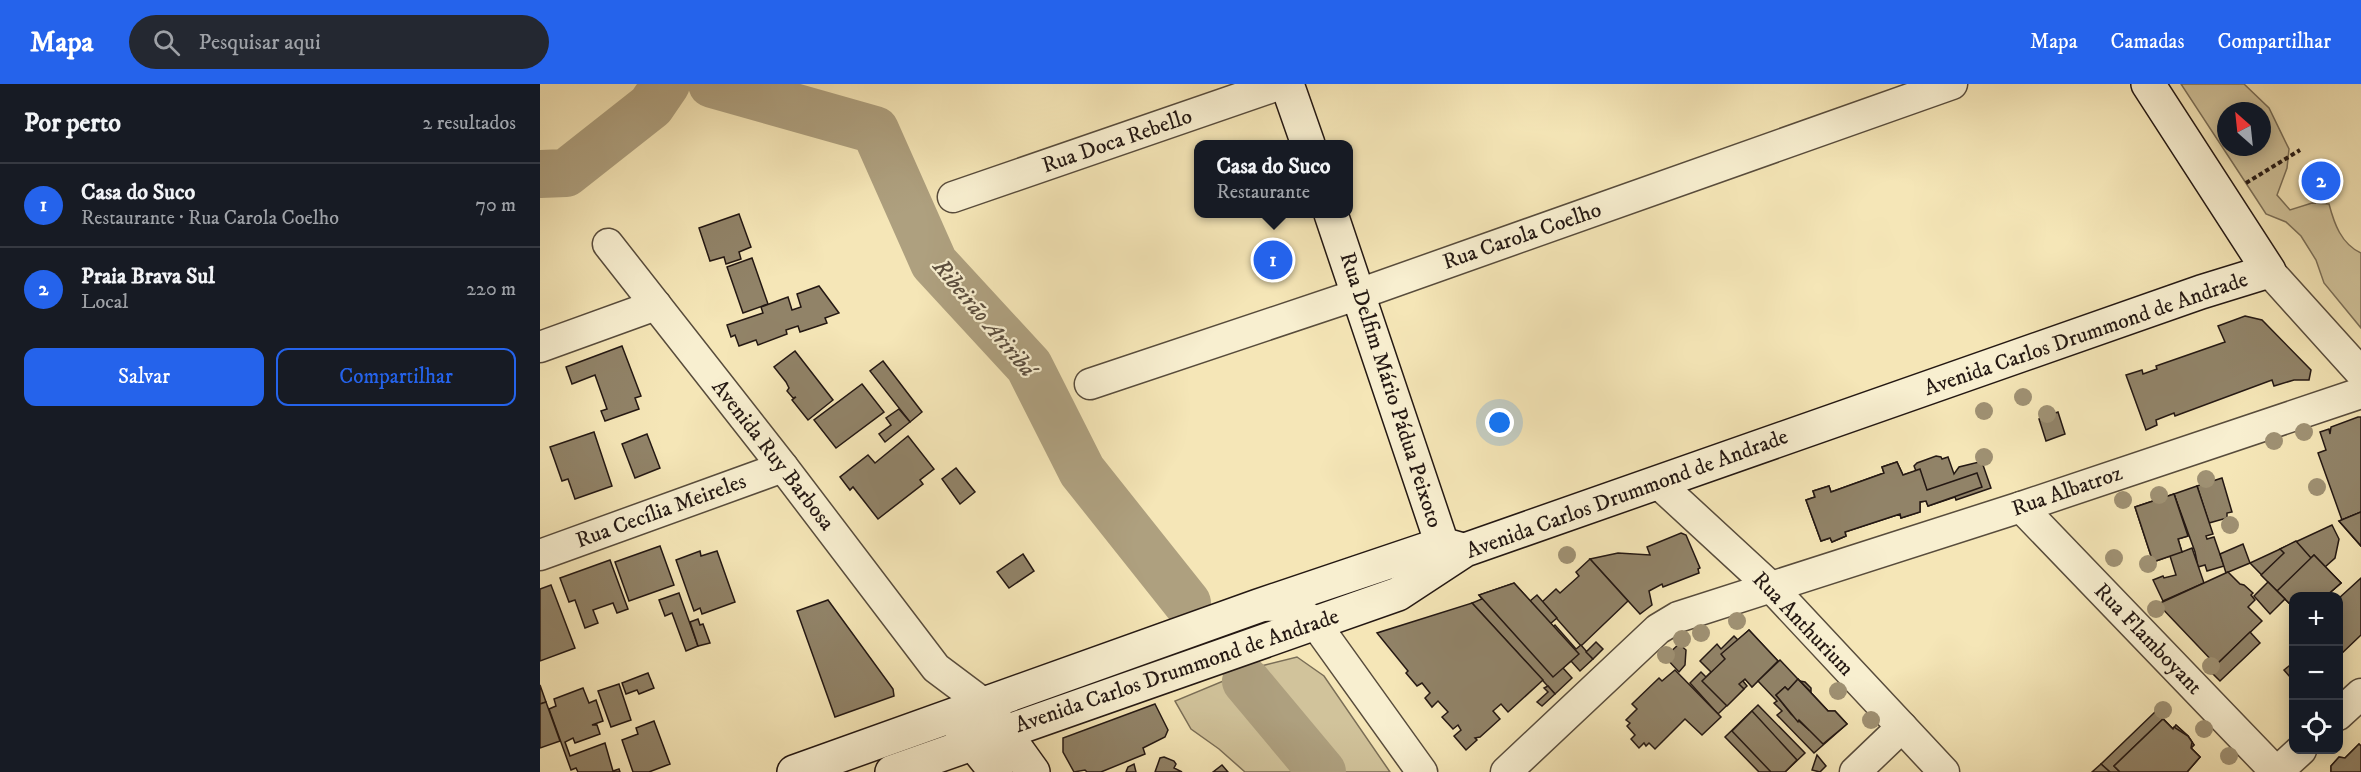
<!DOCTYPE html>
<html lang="pt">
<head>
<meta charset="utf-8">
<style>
  :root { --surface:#171b24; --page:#242831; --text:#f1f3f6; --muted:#9ea1a6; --line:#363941; --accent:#2563eb }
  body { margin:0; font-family:"IM FELL DW Pica",serif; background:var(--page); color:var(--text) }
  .controls { position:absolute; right:18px; bottom:18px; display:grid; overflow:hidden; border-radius:12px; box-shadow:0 3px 15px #0003 }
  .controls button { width:54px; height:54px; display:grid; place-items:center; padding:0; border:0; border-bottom:2px solid var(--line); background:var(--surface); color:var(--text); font:30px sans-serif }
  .compass { position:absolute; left:1677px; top:18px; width:54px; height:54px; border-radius:50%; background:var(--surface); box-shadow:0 3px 15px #0003; rotate:333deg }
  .you { position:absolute; left:960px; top:339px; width:21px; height:21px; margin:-15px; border:4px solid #fff; border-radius:50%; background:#1a73e8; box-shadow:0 0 0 9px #1a73e833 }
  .badge { display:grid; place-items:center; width:39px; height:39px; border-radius:50%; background:var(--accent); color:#fff; font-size:20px; font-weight:700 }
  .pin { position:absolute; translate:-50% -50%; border:3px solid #fff; box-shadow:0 2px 6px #0006 }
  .popup { position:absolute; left:654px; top:56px; width:159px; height:78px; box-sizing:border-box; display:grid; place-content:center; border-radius:12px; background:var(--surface); filter:drop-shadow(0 2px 4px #0005); font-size:20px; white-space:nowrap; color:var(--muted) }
  .popup b { font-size:22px; color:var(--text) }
  .popup::after { content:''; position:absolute; left:50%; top:100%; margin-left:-12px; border:12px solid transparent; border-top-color:var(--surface) }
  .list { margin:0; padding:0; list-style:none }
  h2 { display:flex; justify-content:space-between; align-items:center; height:78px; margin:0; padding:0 24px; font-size:26px }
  h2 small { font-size:20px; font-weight:400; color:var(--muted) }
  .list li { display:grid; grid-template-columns:39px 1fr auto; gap:18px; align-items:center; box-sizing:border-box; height:84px; padding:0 24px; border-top:2px solid var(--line) }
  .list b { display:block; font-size:22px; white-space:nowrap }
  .list p { margin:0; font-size:20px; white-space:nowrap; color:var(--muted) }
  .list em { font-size:20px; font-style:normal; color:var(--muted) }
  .actions { display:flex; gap:12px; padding:18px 24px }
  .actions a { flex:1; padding:14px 0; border:2px solid var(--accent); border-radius:12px; text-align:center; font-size:21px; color:var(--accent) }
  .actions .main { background:var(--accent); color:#fff }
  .icon { flex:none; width:33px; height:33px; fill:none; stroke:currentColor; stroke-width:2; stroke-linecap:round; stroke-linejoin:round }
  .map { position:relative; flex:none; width:1821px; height:688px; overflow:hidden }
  header { display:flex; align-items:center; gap:36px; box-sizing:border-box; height:84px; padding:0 30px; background:var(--accent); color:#fff }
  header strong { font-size:28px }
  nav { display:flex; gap:33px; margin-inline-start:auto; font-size:21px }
  .search { width:420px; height:54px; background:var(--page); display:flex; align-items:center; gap:15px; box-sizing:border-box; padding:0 21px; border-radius:33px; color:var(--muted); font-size:22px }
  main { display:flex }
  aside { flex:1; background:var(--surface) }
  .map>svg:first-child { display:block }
  .green { fill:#d1c39b; stroke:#7a6e57; stroke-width:1.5; fill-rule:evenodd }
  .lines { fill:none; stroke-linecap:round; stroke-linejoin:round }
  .river { stroke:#aea07f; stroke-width:48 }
  .building { fill:#918368; stroke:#241813; stroke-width:1.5 }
  .minor-casing { stroke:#584c3c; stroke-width:33 }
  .secondary-casing { stroke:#241813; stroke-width:36 }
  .path { stroke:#241813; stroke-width:4; stroke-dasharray:4.5 3; stroke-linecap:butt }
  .minor { stroke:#f8efd0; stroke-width:30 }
  .secondary { stroke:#f8efd0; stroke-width:33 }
  .tree { fill:#9f9173 }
  .labels { text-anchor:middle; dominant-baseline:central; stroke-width:4.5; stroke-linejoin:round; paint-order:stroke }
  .street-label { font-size:22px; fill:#241813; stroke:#f8efd0 }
  .water-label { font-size:24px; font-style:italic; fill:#5b4e3e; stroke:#f8efd0 }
</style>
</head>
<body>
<header>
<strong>Mapa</strong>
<div class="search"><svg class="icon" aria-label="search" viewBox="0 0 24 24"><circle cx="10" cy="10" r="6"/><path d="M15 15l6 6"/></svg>Pesquisar aqui</div>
<nav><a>Mapa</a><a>Camadas</a><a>Compartilhar</a></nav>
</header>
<main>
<aside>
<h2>Por perto<small>2 resultados</small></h2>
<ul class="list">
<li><span class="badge">1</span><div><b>Casa do Suco</b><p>Restaurante · Rua Carola Coelho</p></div><em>70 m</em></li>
<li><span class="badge">2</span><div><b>Praia Brava Sul</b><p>Local</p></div><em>220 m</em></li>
</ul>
<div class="actions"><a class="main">Salvar</a><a>Compartilhar</a></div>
</aside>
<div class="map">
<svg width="1821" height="688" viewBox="0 0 1821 688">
  <rect width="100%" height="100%" fill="#f5e6b7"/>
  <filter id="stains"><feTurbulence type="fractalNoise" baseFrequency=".00333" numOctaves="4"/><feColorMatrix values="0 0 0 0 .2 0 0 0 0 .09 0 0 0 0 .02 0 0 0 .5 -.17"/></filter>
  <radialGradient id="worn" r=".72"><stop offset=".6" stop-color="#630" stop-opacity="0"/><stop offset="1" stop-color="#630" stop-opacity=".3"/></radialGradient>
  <g class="green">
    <path d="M1641 0H1704L1729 24 1749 65 1747 84 1737 111 1750 126 1772 119 1789 120C1794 139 1801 160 1821 169V244L1784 199 1776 176 1761 152 1746 138 1726 130 1717 116ZM1686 27H1722V63H1686Z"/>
    <polygon points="757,573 784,592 850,688 705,688 679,665 651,645 635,617 717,583"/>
  </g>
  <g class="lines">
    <g class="river">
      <polyline points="172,0 335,46 394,179 489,282 542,387 647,519"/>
      <polyline points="0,90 26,89 111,22 126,0"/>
      <polyline points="706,597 782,688"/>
    </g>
  </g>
  <g class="building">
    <polygon points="199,130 211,163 199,168 201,175 186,180 184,173 170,177 159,144"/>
    <polygon points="212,174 228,220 203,229 187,183"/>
    <polygon points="279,202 299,229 285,234 287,239 260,248 258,242 246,246 247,250 218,261 216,256 199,262 195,251 191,253 187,241 223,229 221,223 248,213 252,226 261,223 257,210"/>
    <polygon points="1705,232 1722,236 1771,286 1769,296 1754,296 1734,302 1732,296 1635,332 1634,329 1616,336 1617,341 1606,346 1586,291 1602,286 1603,290 1617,285 1616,282 1685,258 1678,242"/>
    <polygon points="82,262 101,312 95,314 99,325 65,337 61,327 67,325 55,291 32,300 26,283"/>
    <polygon points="255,267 293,316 268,336 252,316 256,313 253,314 247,307 249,304 246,298 234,283"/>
    <polygon points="343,277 382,328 370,338 330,287"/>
    <polygon points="322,300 344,328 296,364 274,336"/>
    <polygon points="359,325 370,338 345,358 339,350 351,341 346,334"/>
    <polygon points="1518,328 1525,350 1506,357 1499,335"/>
    <polygon points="1818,333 1821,333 1821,428 1802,436 1778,369 1786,366 1780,348 1789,345 1790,350 1791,343"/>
    <polygon points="54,348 72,402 35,415 28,395 22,397 10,363"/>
    <polygon points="107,350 120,384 95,394 82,360"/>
    <polygon points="368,352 394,385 380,396 383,400 338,435 313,403 310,406 300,393 328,371 335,379"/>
    <polygon points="1396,372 1401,373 1402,375 1408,373 1414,390 1419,383 1439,378 1443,381 1451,404 1416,416 1415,413 1388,422 1386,417 1380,418 1380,428 1361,434 1360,430 1305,448 1306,452 1292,458 1290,454 1281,457 1266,416 1275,413 1273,407 1289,402 1291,408 1344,389 1342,383 1357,378 1363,391 1376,387 1374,382 1377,379"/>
    <polygon points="1357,378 1363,391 1380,385 1387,406 1437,389 1442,403 1388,422 1386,417 1380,418 1380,428 1361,434 1360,430 1305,448 1306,452 1292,458 1290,454 1281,457 1266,416 1275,413 1273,407 1289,402 1291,408 1344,389 1342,383"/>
    <polygon points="416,384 435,408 420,420 402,395"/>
    <polygon points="1682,394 1692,428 1687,429 1687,434 1669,439 1657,402"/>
    <polygon points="1657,402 1673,450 1666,452 1667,455 1674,453 1684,482 1667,487 1665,481 1658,483 1655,468 1634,410"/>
    <polygon points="1634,410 1648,452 1638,455 1642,468 1652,464 1664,499 1623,517 1613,496 1623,492 1624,494 1636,491 1630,472 1613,478 1595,423"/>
    <polygon points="1634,410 1648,452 1638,455 1642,468 1613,478 1595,423"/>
    <polygon points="1821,428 1821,462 1799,437"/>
    <polygon points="1821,428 1821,462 1799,437"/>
    <polygon points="1792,441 1799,455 1795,474 1785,483 1801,499 1786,512 1754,512 1754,524 1710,479"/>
    <polygon points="1141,449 1146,451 1160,484 1158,485 1159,489 1123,503 1122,500 1109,507 1112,521 1100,530 1050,475 1078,469 1110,471 1107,463"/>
    <polygon points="1756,457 1771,474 1774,471 1801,499 1786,512 1754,512 1754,524 1721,491 1744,469 1740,465"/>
    <polygon points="1703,460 1710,479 1686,489 1680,470"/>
    <polygon points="120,462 134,501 89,517 75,478"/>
    <polygon points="160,467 161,472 177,467 195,518 162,530 160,524 154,527 136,476"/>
    <polygon points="483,470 494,487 469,504 457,488"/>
    <polygon points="1774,471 1801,499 1786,512 1754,512 1754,524 1737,507"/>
    <polygon points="1050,475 1088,517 1041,562 1002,518 1016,505 1020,509 1039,492 1036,488"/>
    <polygon points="70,476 88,525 77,529 73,519 53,526 58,539 45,544 35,516 29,518 20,494"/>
    <polygon points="1688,488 1700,500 1704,501 1713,509 1711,511 1715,516 1708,523 1722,537 1676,581 1618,520"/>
    <polygon points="1821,494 1821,551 1799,572 1798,515"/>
    <polygon points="1728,498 1745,515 1730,530 1714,512"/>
    <polygon points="974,499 990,517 997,511 1017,534 1010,540 1013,543 1015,541 1036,565 1041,561 1053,575 1040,587 1031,577 1023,584 1032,594 1015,610 932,519 942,515 939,511"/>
    <polygon points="974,499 1039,570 1013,593 939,511"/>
    <polygon points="11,501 35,564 0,577 0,505"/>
    <polygon points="139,509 158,562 146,567 132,529 125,532 119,516"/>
    <polygon points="288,516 353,605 354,612 295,633 257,527"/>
    <polygon points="932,519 1003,596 968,628 961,620 953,627 960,635 940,653 935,654 937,656 926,666 914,652 921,646 918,641 913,645 902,633 908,628 898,617 892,623 885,614 890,609 882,599 877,602 866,589 868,587 837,549"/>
    <polygon points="158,535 160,541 163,540 170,559 158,562 150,538"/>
    <polygon points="1209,546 1238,577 1212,603 1205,595 1203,597 1207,602 1178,630 1150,599 1161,588 1166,593 1171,588 1160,577 1177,560 1181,565 1194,552 1198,556"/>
    <polygon points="1209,546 1238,577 1212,603 1205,595 1199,600 1204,605 1187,622 1162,597 1185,575 1181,570"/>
    <polygon points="1710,548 1720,559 1680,597 1670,587"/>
    <polygon points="1056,558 1063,565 1053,575 1046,568"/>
    <polygon points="1139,560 1146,566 1145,581 1139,588 1125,573"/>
    <polygon points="1240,576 1288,627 1295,627 1307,640 1274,669 1237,631 1242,627 1234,619 1237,617 1218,597"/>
    <polygon points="1749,582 1754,587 1751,594 1744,586"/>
    <polygon points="1135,586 1181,633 1162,651 1145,635 1115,665 1109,659 1106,662 1104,659 1099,664 1091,655 1095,651 1087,642 1090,639 1086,636 1097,625 1092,620 1119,594 1122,597"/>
    <polygon points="108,589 114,604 99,610 97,606 86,610 82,599"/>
    <polygon points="1258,595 1289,628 1269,646 1251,630 1236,611 1245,603 1248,606"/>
    <polygon points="1258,595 1288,627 1295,627 1307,640 1283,660 1259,636 1258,638 1236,611 1245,603 1248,606"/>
    <polygon points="1260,597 1265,598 1271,604 1271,608"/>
    <polygon points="79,600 91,636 71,643 58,607"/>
    <polygon points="0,601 6,618 0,620"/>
    <polygon points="1008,602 1015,610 1002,622 997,618 1008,608 1004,604"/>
    <polygon points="43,604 49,619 56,616 63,637 52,641 57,641 60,650 35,659 33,654 25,658 30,672 65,659 73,687 79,685 80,688 38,688 36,684 31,686 9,625 16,622 14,615"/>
    <polygon points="6,618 20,657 0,664 0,620"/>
    <polygon points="615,620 628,646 625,653 603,664 605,670 561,688 547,688 545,686 534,688 523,668 523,654"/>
    <polygon points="1218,621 1265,669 1245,688 1219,688 1185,653"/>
    <polygon points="1212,627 1257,676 1245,688 1231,688 1192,647"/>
    <polygon points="1616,627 1633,645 1636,641 1648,652 1654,661 1651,664 1660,673 1647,688 1570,688 1561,680"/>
    <polygon points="1623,635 1633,645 1636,641 1648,652 1654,661 1651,664 1660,673 1647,688 1580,688 1574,682"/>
    <polygon points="1623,635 1633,645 1634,643 1648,652 1652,658 1651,664 1660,673 1647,688 1580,688 1574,682"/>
    <polygon points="114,637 130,680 109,688 93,688 82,656 98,650 96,644"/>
    <polygon points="1819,660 1821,662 1821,688 1791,688 1791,682 1799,673 1805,674"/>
    <polygon points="1819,660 1821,662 1821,688 1791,688 1791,682 1799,673 1805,674"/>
    <polygon points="1277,671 1286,682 1280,688 1272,686"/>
    <polygon points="624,673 634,677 636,680 634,684 642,688 615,688 620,674"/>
    <polygon points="594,680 596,688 586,688 588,683"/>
    <polygon points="1561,680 1570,688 1552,688"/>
    <polygon points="682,681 688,688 673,688"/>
  </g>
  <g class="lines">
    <g class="minor-casing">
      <g id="minor">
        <polyline points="413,113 741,0"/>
        <polyline points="68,160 243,383 396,584 444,620"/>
        <polyline points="1729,187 1821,289"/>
        <polyline points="0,263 116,221"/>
        <polyline points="550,300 819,210 1412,0"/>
        <polyline points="1117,398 1232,504 1404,688"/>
        <polyline points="1481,423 1736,688"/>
        <polyline points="0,471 243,383"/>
        <path d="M718 522C745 521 754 522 775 539L882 688"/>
        <polyline points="1798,631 1821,610"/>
        <polyline points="966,688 1118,545 1138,533 1481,423 1821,309"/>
        <polyline points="1315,688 1362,643"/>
        <polyline points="1737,688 1761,666"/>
      </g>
    </g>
    <g class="secondary-casing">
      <g id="secondary">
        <polyline points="747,0 768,60"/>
        <polyline points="791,130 902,460 923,466"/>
        <polyline points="452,631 493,688"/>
        <polyline points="420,643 456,688"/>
        <polyline points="254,688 718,522 902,460"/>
        <polyline points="352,688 858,510 925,466 1661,208 1729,187 1608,0"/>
      </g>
    </g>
    <polyline class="path" points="1706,99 1760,66"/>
    <use href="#minor" class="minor"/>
    <use href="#secondary" class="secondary"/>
  </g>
  <g class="tree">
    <circle cx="1483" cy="313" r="9"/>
    <circle cx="1444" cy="327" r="9"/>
    <circle cx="1507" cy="330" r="9"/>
    <circle cx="1764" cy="348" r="9"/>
    <circle cx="1734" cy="357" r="9"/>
    <circle cx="1444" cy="373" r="9"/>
    <circle cx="1666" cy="395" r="9"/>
    <circle cx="1777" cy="403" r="9"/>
    <circle cx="1619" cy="411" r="9"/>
    <circle cx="1583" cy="416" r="9"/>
    <circle cx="1690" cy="441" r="9"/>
    <circle cx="1027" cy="471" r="9"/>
    <circle cx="1574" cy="474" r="9"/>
    <circle cx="1608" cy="480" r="9"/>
    <circle cx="1616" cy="525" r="9"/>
    <circle cx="1197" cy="537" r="9"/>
    <circle cx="1161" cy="549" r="9"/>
    <circle cx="1142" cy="555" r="9"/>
    <circle cx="1126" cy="571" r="9"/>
    <circle cx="1671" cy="582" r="9"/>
    <circle cx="1298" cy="607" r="9"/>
    <circle cx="1623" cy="626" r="9"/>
    <circle cx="1331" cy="636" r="9"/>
    <circle cx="1664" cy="645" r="9"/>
    <circle cx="1689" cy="672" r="9"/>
  </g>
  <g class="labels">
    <g class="street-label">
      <text transform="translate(577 57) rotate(-19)">Rua Doca Rebello</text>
      <text transform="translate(982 152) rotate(-19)">Rua Carola Coelho</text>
      <text transform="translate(1546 250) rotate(-19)">Avenida Carlos Drummond de Andrade</text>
      <text transform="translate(851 306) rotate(72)">Rua Delfim Mário Pádua Peixoto</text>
      <text transform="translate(233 371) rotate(52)">Avenida Ruy Barbosa</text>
      <text transform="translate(1527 407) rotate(-19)">Rua Albatroz</text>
      <text transform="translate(1087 410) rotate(-20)">Avenida Carlos Drummond de Andrade</text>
      <text transform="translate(121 427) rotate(-20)">Rua Cecília Meireles</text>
      <text transform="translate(1263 540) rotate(46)">Rua Anthurium</text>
      <text transform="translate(1608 555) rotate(46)">Rua Flamboyant</text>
      <text transform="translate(637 587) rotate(-19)">Avenida Carlos Drummond de Andrade</text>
    </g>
    <g class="water-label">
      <text transform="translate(444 234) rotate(50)">Ribeirão Ariribá</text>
    </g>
  </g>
  <rect width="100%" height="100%" filter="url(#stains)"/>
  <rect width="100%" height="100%" fill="url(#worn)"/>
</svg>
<div class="controls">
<button>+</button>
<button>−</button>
<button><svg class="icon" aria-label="locate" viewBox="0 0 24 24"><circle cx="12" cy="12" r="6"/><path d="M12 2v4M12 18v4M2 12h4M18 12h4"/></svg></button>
</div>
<svg class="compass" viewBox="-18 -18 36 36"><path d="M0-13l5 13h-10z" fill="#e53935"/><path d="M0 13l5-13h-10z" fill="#9ea1a6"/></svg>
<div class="you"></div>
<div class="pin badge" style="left:733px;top:176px">1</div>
<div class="popup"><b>Casa do Suco</b>Restaurante</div>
<div class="pin badge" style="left:1781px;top:97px">2</div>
</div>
</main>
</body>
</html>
